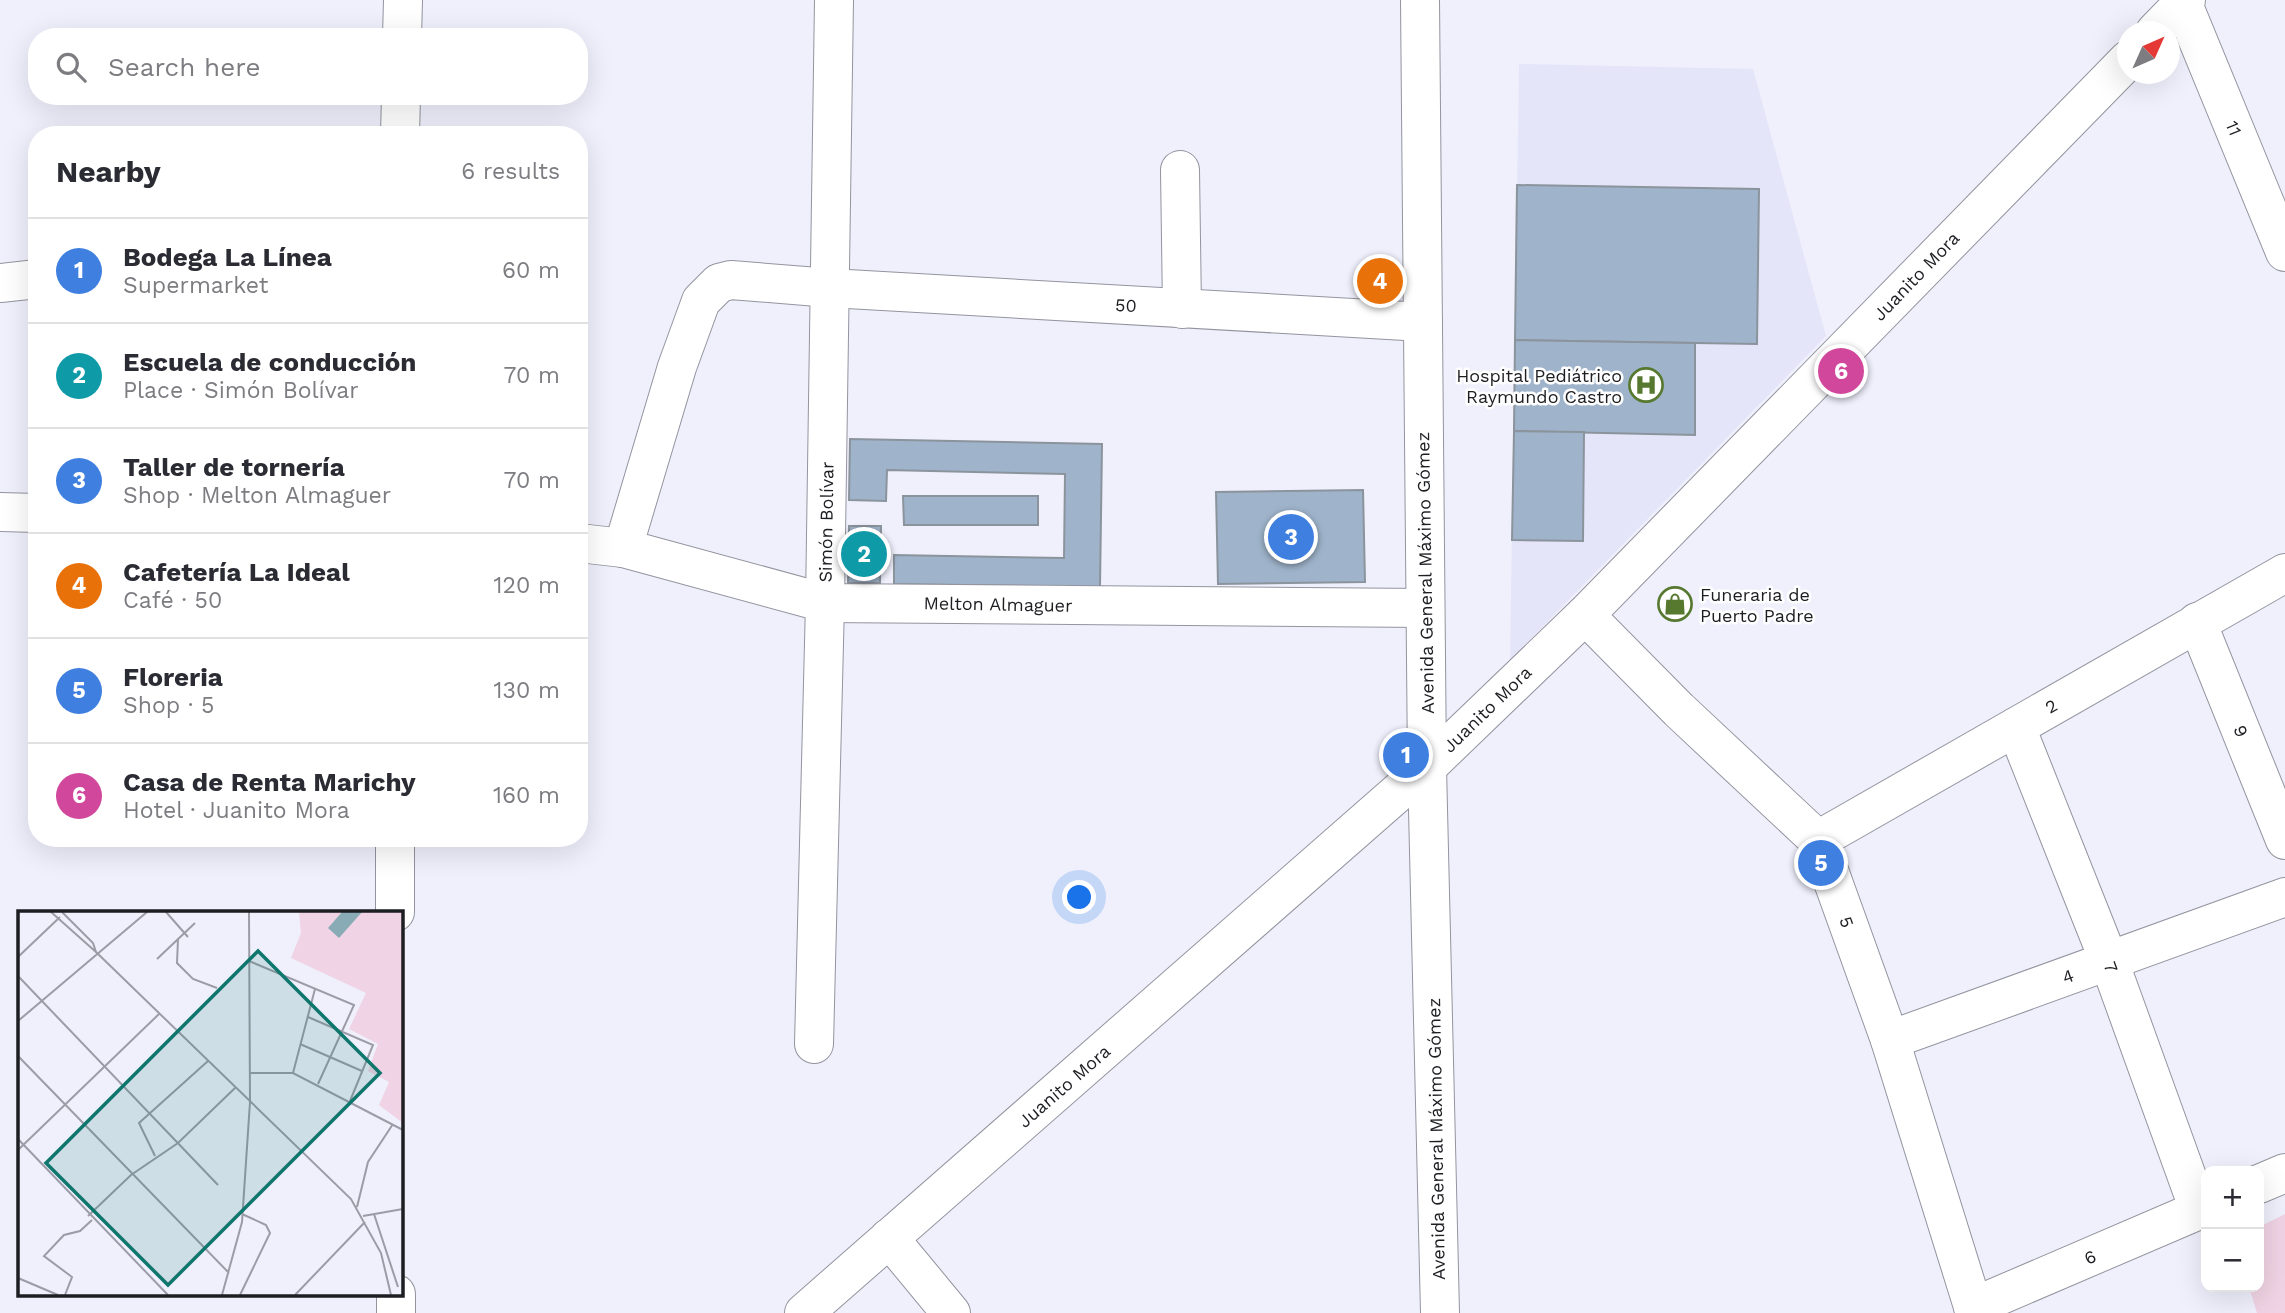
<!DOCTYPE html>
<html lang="en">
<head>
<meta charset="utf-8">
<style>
  :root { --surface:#fff; --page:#f7f7f7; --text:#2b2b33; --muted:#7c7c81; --line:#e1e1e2; --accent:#111827 }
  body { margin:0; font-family:"Work Sans",sans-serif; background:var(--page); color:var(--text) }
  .controls { position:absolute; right:21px; bottom:21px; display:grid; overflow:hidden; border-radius:14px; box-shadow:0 7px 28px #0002 }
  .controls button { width:63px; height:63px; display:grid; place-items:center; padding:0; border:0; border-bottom:2px solid var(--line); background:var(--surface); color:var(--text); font:35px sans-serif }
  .compass { position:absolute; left:2117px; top:21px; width:63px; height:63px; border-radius:50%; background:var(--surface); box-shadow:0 7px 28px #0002; rotate:45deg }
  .you { position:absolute; left:1080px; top:898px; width:24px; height:24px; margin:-18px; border:5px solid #fff; border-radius:50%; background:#1a73e8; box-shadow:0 0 0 10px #1a73e833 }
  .badge { display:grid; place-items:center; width:46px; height:46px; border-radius:50%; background:var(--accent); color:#fff; font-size:23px; font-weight:700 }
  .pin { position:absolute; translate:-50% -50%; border:4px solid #fff; box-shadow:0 2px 7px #0006 }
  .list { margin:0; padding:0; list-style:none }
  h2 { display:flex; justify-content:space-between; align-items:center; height:91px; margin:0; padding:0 28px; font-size:30px }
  h2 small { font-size:23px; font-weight:400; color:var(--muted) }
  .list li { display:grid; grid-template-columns:46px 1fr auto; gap:21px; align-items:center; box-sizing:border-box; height:105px; padding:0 28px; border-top:2px solid var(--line) }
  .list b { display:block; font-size:26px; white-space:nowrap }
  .list p { margin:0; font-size:23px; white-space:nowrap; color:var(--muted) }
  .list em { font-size:23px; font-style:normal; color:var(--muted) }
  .icon { flex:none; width:38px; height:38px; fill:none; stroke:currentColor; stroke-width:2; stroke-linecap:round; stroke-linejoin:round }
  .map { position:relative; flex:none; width:2285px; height:1313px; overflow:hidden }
  .search { position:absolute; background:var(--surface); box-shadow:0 7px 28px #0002; left:28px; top:28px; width:560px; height:77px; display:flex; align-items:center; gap:18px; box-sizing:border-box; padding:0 24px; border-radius:28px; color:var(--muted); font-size:26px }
  .panel { position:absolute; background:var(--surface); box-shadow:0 7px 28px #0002; left:28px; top:126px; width:560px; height:721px; border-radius:28px }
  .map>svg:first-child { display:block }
  .built { fill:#e4e5f9 }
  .green { fill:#f0d3e4 }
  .building { fill:#9fb4cb; stroke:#8b939c; stroke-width:2 }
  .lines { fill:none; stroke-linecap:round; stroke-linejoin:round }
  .minor-casing { stroke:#93949f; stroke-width:40 }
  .major-casing { stroke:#93949f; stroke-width:40 }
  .minor { stroke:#fff; stroke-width:38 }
  .major { stroke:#fff; stroke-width:38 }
  .labels { text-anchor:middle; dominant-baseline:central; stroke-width:5; stroke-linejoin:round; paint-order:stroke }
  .street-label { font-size:18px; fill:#1d1e22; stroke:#fff }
  .poi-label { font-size:18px; fill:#1d1e22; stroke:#fff; text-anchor:end }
  .inset-road { fill:none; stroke:#9b9ca5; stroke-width:2 }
  .view { fill:#0f766e; fill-opacity:0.15; stroke:#0f766e; stroke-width:3.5 }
  .inset-edge { fill:none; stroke:#1d1e22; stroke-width:3.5 }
</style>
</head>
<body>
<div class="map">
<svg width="2285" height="1313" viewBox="0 0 2285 1313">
  <rect width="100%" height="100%" fill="#eff0fc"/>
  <polygon class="built" points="1519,64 1753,69 1826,336 1510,660"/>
  <polygon class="green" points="2285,1214 2285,1313 2257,1313 2249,1287 2259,1287 2259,1227"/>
  <g class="building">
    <polygon points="1517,185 1759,189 1757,344 1515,340"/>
    <polygon points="1515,340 1695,343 1695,435 1514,431"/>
    <polygon points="1514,431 1584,432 1583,541 1512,540"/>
    <polygon points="850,439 1102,444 1100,587 894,584 894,555 1064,558 1065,474 887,470 886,501 849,500"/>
    <polygon points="1363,490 1365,582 1218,584 1216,492"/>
    <polygon points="903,496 1038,496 1038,525 904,525"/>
    <polygon points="849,526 881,526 880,583 848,583"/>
  </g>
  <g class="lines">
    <g class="minor-casing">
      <g id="minor">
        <polyline points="2183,4 2285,252"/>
        <polyline points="2155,32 2186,0"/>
        <polyline points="402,37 403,0"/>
        <polyline points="400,135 401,96"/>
        <polyline points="1180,170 1182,309"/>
        <polyline points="0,283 37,279"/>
        <polyline points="0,512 37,513"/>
        <polyline points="579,543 623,548 825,603 1425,608"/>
        <polyline points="623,548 677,367 701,301 719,283 731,280 830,288 1423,322"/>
        <polyline points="1585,615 1679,710 1818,840 1890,1040 1975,1313"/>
        <polyline points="2197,622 2285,840"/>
        <polyline points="2016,727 2109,961 2199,1210"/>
        <polyline points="395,838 395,912"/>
        <polyline points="1818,840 2285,573"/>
        <polyline points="1890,1040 2285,897"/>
        <polyline points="814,1044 825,603 834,0"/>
        <polyline points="2259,1184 2285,1173"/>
        <polyline points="889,1238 951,1313"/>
        <polyline points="396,1294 396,1313"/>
        <polyline points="1973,1307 2206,1207"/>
        <polyline points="804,1313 1427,767 1585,615 2128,60"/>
      </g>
    </g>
    <g class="major-casing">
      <polyline id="major" points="1420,0 1427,767 1440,1313"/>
    </g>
    <use href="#minor" class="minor"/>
    <use href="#major" class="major"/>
  </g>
  <defs>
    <g id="hospital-ring" transform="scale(1.75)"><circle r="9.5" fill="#fff" stroke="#57782f" stroke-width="1.5"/><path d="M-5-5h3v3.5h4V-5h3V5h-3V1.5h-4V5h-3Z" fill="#57782f"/></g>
    <g id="shop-ring" transform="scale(1.75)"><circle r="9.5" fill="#fff" stroke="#57782f" stroke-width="1.5"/><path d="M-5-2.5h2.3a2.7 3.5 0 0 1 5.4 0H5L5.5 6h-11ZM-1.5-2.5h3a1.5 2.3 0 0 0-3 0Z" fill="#57782f"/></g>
  </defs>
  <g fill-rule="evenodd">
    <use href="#hospital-ring" x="1646" y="385"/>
    <use href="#shop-ring" x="1675" y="604"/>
  </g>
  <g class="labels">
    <g class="street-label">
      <text transform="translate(2234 128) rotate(68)">11</text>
      <text transform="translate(1916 276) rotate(-46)">Juanito Mora</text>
      <text transform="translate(1126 305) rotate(3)">50</text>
      <text transform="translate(826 522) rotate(-89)">Simón Bolívar</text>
      <text transform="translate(1425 573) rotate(-91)">Avenida General Máximo Gómez</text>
      <text transform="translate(998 604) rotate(1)">Melton Almaguer</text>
      <text transform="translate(2051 706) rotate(-30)">2</text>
      <text transform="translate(1487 709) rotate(-44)">Juanito Mora</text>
      <text transform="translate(2241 731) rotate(68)">9</text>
      <text transform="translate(1847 922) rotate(70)">5</text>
      <text transform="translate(2111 967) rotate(70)">7</text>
      <text transform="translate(2068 976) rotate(-20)">4</text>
      <text transform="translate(1064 1086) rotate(-41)">Juanito Mora</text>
      <text transform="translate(1436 1139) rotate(-91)">Avenida General Máximo Gómez</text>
      <text transform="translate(2090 1257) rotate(-23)">6</text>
    </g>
    <g class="poi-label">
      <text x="1622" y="375">Hospital Pediátrico<tspan x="1622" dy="21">Raymundo Castro</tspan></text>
      <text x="1700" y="594" text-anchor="start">Funeraria de<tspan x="1700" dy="21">Puerto Padre</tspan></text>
    </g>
  </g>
  <g transform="translate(18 911)">
    <rect width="385" height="385" fill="#eff0fc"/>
    <path d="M281 1H385V212L361 194 371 171 350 160 360 133 331 118 348 82 273 47 283 22Z" fill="#f0d3e4"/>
    <path d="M324 1H344L321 27 310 17Z" fill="#89abb6"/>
    <path class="inset-road" d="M33 1 78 41 75 32 44 1M148 1 170 26M160 28 159 52 175 68 199 77M78 41 333 288 363 342 373 384M0 46 42 6M139 48 177 12M231 50 336 94 300 173M0 65 200 274M290 106 355 134 332 190M0 110 129 1M282 133 344 160M0 145 211 362M232 162H275L385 219M275 162 297 78M0 228 150 384M0 239 141 103M137 245 121 212 190 150M339 296 350 251 375 213M356 303 380 376M70 305 113 264 160 232 217 177M345 305 385 298M0 367 40 384M47 384 54 366 26 345 46 324 62 320 74 309M204 384 224 311 232 191 231 1M222 384 252 322 248 314 224 303M277 384 347 311"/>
    <path class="view" d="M240 40 362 162 150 374 28 252Z"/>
    <rect width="385" height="385" class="inset-edge"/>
  </g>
</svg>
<div class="controls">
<button>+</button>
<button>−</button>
</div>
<svg class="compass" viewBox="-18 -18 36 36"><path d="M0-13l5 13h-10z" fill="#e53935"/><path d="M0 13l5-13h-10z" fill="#7c7c81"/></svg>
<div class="you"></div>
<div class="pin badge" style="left:1406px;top:755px;background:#3f7fe0">1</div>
<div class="pin badge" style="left:864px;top:554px;background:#0f9aa8">2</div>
<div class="pin badge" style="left:1291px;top:537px;background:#3f7fe0">3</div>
<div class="pin badge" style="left:1380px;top:281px;background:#e8710a">4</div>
<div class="pin badge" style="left:1821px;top:863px;background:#3f7fe0">5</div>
<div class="pin badge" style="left:1841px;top:371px;background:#d1479c">6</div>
<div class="search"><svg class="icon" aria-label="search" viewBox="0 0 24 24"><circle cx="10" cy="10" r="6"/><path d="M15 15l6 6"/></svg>Search here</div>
<section class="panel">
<h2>Nearby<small>6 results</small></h2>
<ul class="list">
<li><span class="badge" style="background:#3f7fe0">1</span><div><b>Bodega La Línea</b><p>Supermarket</p></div><em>60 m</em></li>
<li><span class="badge" style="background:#0f9aa8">2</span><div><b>Escuela de conducción</b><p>Place · Simón Bolívar</p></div><em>70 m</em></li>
<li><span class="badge" style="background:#3f7fe0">3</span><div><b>Taller de tornería</b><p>Shop · Melton Almaguer</p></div><em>70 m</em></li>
<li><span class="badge" style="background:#e8710a">4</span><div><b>Cafetería La Ideal</b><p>Café · 50</p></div><em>120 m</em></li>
<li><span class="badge" style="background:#3f7fe0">5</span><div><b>Floreria</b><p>Shop · 5</p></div><em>130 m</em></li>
<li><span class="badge" style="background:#d1479c">6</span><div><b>Casa de Renta Marichy</b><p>Hotel · Juanito Mora</p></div><em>160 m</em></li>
</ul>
</section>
</div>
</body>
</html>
